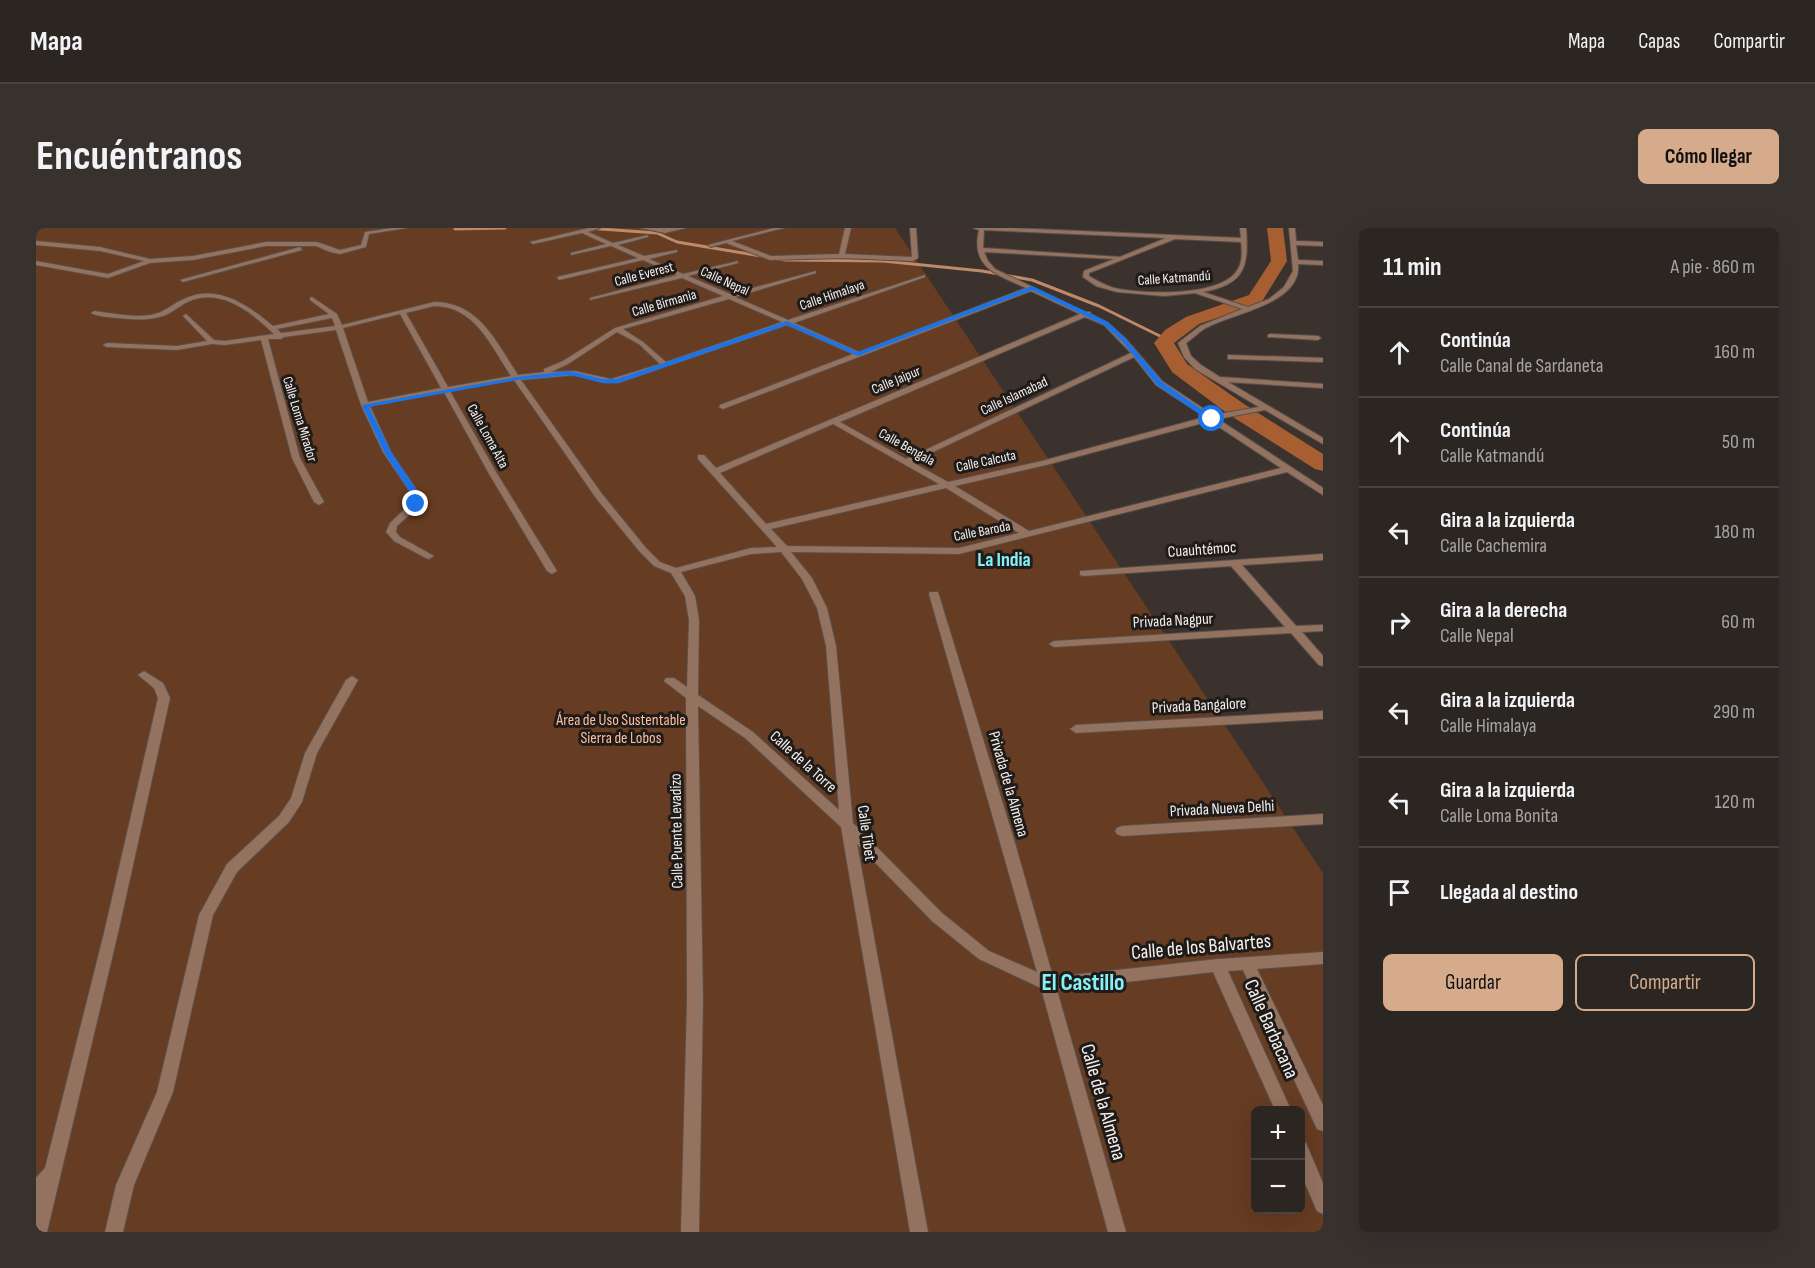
<!DOCTYPE html>
<html lang="es">
<head>
<meta charset="utf-8">
<style>
  :root { --surface:#2c2622; --page:#38322f; --text:#f1f3f6; --muted:#a6a5a5; --line:#484340; --accent:#d6ab8b }
  body { margin:0; font-family:"Sofia Sans Condensed",sans-serif; background:var(--page); color:var(--text) }
  .controls { position:absolute; right:18px; bottom:18px; display:grid; overflow:hidden; border-radius:9px; box-shadow:0 6px 24px #0002 }
  .controls button { width:54px; height:54px; display:grid; place-items:center; padding:0; border:0; border-bottom:2px solid var(--line); background:var(--surface); color:var(--text); font:30px sans-serif }
  .stop { position:absolute; width:18px; height:18px; margin:-14px; border:4px solid #1a73e8; border-radius:50%; background:#fff }
  .stop.end { background:#1a73e8; border-color:#fff; box-shadow:0 2px 6px #0008 }
  .list { margin:0; padding:0; list-style:none }
  h2 { display:flex; justify-content:space-between; align-items:center; height:78px; margin:0; padding:0 24px; font-size:26px }
  h2 small { font-size:20px; font-weight:400; color:var(--muted) }
  .list li { display:grid; grid-template-columns:39px 1fr auto; gap:18px; align-items:center; box-sizing:border-box; height:90px; padding:0 24px; border-top:2px solid var(--line) }
  .list b { display:block; font-size:22px; white-space:nowrap }
  .list p { margin:0; font-size:20px; white-space:nowrap; color:var(--muted) }
  .list em { font-size:20px; font-style:normal; color:var(--muted) }
  .actions { display:flex; gap:12px; padding:18px 24px }
  .actions a { flex:1; padding:14px 0; border:2px solid var(--accent); border-radius:9px; text-align:center; font-size:21px; color:var(--accent) }
  .actions .main { background:var(--accent); color:#111 }
  .icon { flex:none; width:33px; height:33px; fill:none; stroke:currentColor; stroke-width:2; stroke-linecap:round; stroke-linejoin:round }
  .map { position:relative; flex:none; width:1287px; height:1004px; overflow:hidden; border-radius:9px }
  header { display:flex; align-items:center; gap:36px; box-sizing:border-box; height:84px; padding:0 30px; background:var(--surface); border-bottom:2px solid var(--line) }
  header strong { font-size:28px }
  nav { display:flex; gap:33px; margin-inline-start:auto; font-size:21px }
  .intro { display:flex; align-items:center; justify-content:space-between; box-sizing:border-box; height:144px; padding:0 36px }
  h1 { margin:0; font-size:42px }
  .button { padding:15px 27px; border-radius:9px; background:var(--accent); color:#111; font-size:21px; font-weight:700 }
  main { display:flex; gap:36px; padding:0 36px }
  aside { flex:1; background:var(--surface); border-radius:9px; box-shadow:0 6px 24px #0002 }
  .map>svg:first-child { display:block }
  .green { fill:#663c22; fill-rule:evenodd }
  .lines { fill:none; stroke-linecap:round; stroke-linejoin:round }
  .stream { stroke:#bf8a69; stroke-width:3 }
  .river { fill:#a75e30; fill-rule:evenodd }
  .street-casing { stroke:#59504c; stroke-width:2 }
  .street { fill:#947260; fill-rule:evenodd }
  .route { fill:#1a73e8 }
  .labels { text-anchor:middle; dominant-baseline:central; stroke-width:6; stroke-linejoin:round; paint-order:stroke }
  .far-street-label { font-size:14px; fill:#f6f0ed; stroke:#1f1b19 }
  .street-label { font-size:16px; fill:#f6f0ed; stroke:#1f1b19 }
  .park-label { font-size:16px; fill:#fcbe9c; stroke:#1f1b19 }
  .quarter-label { font-size:20px; font-weight:bold; fill:#85f1f7; stroke:#1f1b19 }
  .near-street-label { font-size:20px; fill:#f6f0ed; stroke:#1f1b19 }
  .near-quarter-label { font-size:24px; font-weight:bold; fill:#85f1f7; stroke:#1f1b19 }
</style>
</head>
<body>
<header>
<strong>Mapa</strong>
<nav><a>Mapa</a><a>Capas</a><a>Compartir</a></nav>
</header>
<div class="intro"><h1>Encuéntranos</h1><a class="button">Cómo llegar</a></div>
<main>
<div class="map">
<svg width="1287" height="1004" viewBox="0 0 1287 1004">
  <rect width="100%" height="100%" fill="#3b322d"/>
  <path class="green" d="M0 0H859L1287 645V1004H0ZM1220 882H1264V982H1220Z"/>
  <g class="lines">
    <g class="stream">
      <polyline points="551,0 621,5 641,14 749,32 847,33 946,43 996,52 1063,78 1130,111"/>
      <polyline points="419,1 469,0"/>
    </g>
    <polygon class="river" points="1231,0 1247,0 1251,33 1225,75 1163,96 1138,115 1151,136 1208,176 1287,226 1287,243 1279,241 1192,186 1136,144 1118,115 1129,102 1150,89 1213,67 1235,33"/>
    <g class="street-casing">
      <g id="street">
        <polygon points="356,0 371,0 333,6 330,19 304,26 294,24 280,18 230,18 157,32 114,35 72,50 0,37 0,33 72,46 108,33 64,23 0,17 0,13 64,19 114,31 157,28 230,14 281,14 304,22 325,17 329,4"/>
        <path d="M553 0H564L552 4 577 15 612 7V9L582 17 608 28 641 22V24L613 31 647 46 702 33V35L652 48 694 66 780 43V45L699 69 752 92 889 47V49L758 95 823 124 990 60C962 47 934 40 943 2L937 0H977L1205 10 1204 0H1210C1213 39 1209 56 1167 64L1212 79 1233 71 1248 59 1257 43 1253 0H1259L1260 13 1287 14V18L1260 17 1262 32 1287 33V37L1262 36C1266 77 1194 85 1168 101 1162 105 1156 111 1150 115L1155 128 1165 137 1184 149 1287 156V160L1192 154 1287 210V216L1229 182 1182 191 1287 260V267L1251 244 923 326 755 324 776 350 791 380 800 418 817 595 906 685 953 723 1001 744 893 366 894 364H902L979 615 1017 749 1182 731 1287 724V736L1221 741 1287 877V903L1281 901 1207 742 1192 743 1255 882H1239L1177 744 1021 762 1090 1004H1072L1005 760 943 731 896 693 821 616 892 1004H874L805 599 709 510 662 478 667 772 663 1004H645L651 772 650 470 628 453 630 450H638L651 459 653 392 649 368 635 345 618 338 604 324 560 270 478 152 414 163 460 244 521 343 516 346 511 343 452 244 408 164 334 178 355 224 384 267 385 276 361 298 360 304 364 309 398 328 393 331 390 330 358 313 350 304 354 295 375 275 376 267 347 224 325 177 300 102 248 109 245 111H232L264 230 288 274 283 277 278 274 256 230 225 112 189 117 176 116 141 122 71 119 67 117 71 115 141 118 171 113 148 89 147 88 150 86 178 112 189 113 238 106C217 86 188 61 156 72 148 75 140 81 132 86 117 93 98 92 82 90 73 89 62 89 55 85L58 83C78 85 99 91 119 86 130 83 138 75 148 71 181 55 212 77 237 98L293 86 274 72V70L276 69 301 86 306 97 398 74C443 74 460 114 482 147L508 144V141L527 133 579 100 687 68 646 50 554 72V70L641 47 607 32 523 52 521 49 602 30 575 18 535 27V25L570 16 546 5 497 16 494 14ZM948 2 1130 10 1084 29 947 20ZM1139 11 1205 14C1206 22 1207 33 1202 41 1187 69 1110 66 1083 61 1072 59 1063 54 1053 48V45ZM948 24 1078 31 1048 43 1047 49 1060 58 1081 64 1128 68 1159 65 1206 81 1164 98 1142 115 1148 129 1159 141 1223 179 1177 187 1126 153 1090 111 1072 95 1055 86 1054 84H1049L959 41 952 33ZM995 63 1044 86 680 240 668 227H662V231L741 319 715 320 640 340 624 334 610 320 566 266 485 152 539 147 569 155H582L751 97 817 126 684 177 683 179 687 181ZM693 71 746 94 630 134 607 114 587 101ZM398 78C439 78 455 118 475 148L412 159 370 85ZM364 86 405 160 332 174 307 100ZM1049 89 1068 97 1095 125 870 231 804 194ZM296 90 299 98 245 105 241 101ZM581 104 603 116 624 136 575 151 539 143 515 144 532 136ZM1098 129 1120 157 1169 189 1006 233 912 254 876 234ZM1174 193 1245 240 993 303 919 258 1010 237ZM797 196 903 256 730 296 684 245ZM910 260 983 305 923 320 751 318 735 301ZM745 324 766 351 781 380 790 418 803 582 717 504 662 467 663 392 659 368 645 344 715 326Z"/>
        <polygon points="604,0 650,0 629,5"/>
        <polygon points="738,0 748,0 696,13 735,28 803,26 809,0 815,0 809,26 876,29 874,0 880,0 882,30 877,33 806,30 734,32 690,15 675,19 672,17"/>
        <polygon points="264,19 266,22 147,54 144,52"/>
        <polygon points="1234,106 1282,108 1285,110 1282,112 1232,109 1232,107"/>
        <polygon points="1192,127 1287,130 1287,134 1195,131 1192,131"/>
        <polygon points="1287,326 1287,332 1206,337 1260,398 1287,397 1287,403 1266,404 1287,428 1287,438 1283,437 1255,405 1018,419 1013,416 1018,413 1249,399 1195,338 1048,348 1044,347 1044,343"/>
        <polygon points="108,443 127,455 134,470 82,705 11,1004 0,1004 0,950 9,940 68,705 122,470 118,460 102,447"/>
        <polygon points="316,448 322,452 281,525 266,574 253,594 201,644 177,687 137,864 98,957 87,1004 69,1004 80,957 121,864 163,687 191,636 243,588 255,570 269,525 310,452"/>
        <polygon points="1287,483 1287,491 1040,505 1034,501 1040,497"/>
        <polygon points="1287,586 1287,596 1086,608 1081,606 1079,603 1081,600 1086,598"/>
        <polygon points="1264,913 1270,915 1287,955 1287,986 1281,983 1264,944"/>
      </g>
    </g>
    <use href="#street" class="street"/>
  </g>
  <polygon class="route" points="996,58 1072,94 1090,111 1126,154 1178,190 1178,193 1174,193 1121,157 1086,113 1068,97 996,62 822,128 751,97 582,155 566,155 534,147 481,152 333,179 355,224 384,267 384,276 380,278 376,276 376,267 348,224 326,177 481,149 534,143 566,151 581,151 751,93 822,124"/>
  <g class="labels">
    <g class="far-street-label">
      <text transform="translate(608 46) rotate(-15)">Calle Everest</text>
      <text transform="translate(1138 50) rotate(-4)">Calle Katmandú</text>
      <text transform="translate(689 53) rotate(24)">Calle Nepal</text>
      <text transform="translate(796 67) rotate(-19)">Calle Himalaya</text>
      <text transform="translate(628 75) rotate(-16)">Calle Birmania</text>
      <text transform="translate(860 152) rotate(-23)">Calle Jaipur</text>
      <text transform="translate(978 168) rotate(-25)">Calle Islamabad</text>
      <text transform="translate(264 191) rotate(73)">Calle Loma Mirador</text>
      <text transform="translate(452 208) rotate(61)">Calle Loma Alta</text>
      <text transform="translate(871 219) rotate(29)">Calle Bengala</text>
      <text transform="translate(950 233) rotate(-12)">Calle Calcuta</text>
      <text transform="translate(946 303) rotate(-11)">Calle Baroda</text>
    </g>
    <g class="street-label">
      <text transform="translate(1166 322) rotate(-4)">Cuauhtémoc</text>
      <text transform="translate(1137 393) rotate(-3)">Privada Nagpur</text>
      <text transform="translate(1163 478) rotate(-3)">Privada Bangalore</text>
      <text transform="translate(767 534) rotate(42)">Calle de la Torre</text>
      <text transform="translate(972 556) rotate(74)">Privada de la Almena</text>
      <text transform="translate(1186 581) rotate(-3)">Privada Nueva Delhi</text>
      <text transform="translate(641 603) rotate(-91)">Calle Puente Levadizo</text>
      <text transform="translate(830 605) rotate(82)">Calle Tibet</text>
    </g>
    <g class="park-label">
      <text x="585" y="492">Área de Uso Sustentable<tspan x="585" dy="18">Sierra de Lobos</tspan></text>
    </g>
    <g class="quarter-label">
      <text x="968" y="332">La India</text>
    </g>
    <g class="near-street-label">
      <text transform="translate(1165 719) rotate(-5)">Calle de los Balvartes</text>
      <text transform="translate(1235 801) rotate(66)">Calle Barbacana</text>
      <text transform="translate(1067 874) rotate(74)">Calle de la Almena</text>
    </g>
    <g class="near-quarter-label">
      <text x="1047" y="754">El Castillo</text>
    </g>
  </g>
</svg>
<div class="controls">
<button>+</button>
<button>−</button>
</div>
<div class="stop" style="left:1176px;top:191px"></div>
<div class="stop end" style="left:380px;top:276px"></div>
</div>
<aside>
<h2>11 min<small>A pie · 860 m</small></h2>
<ul class="list">
<li><svg class="icon" aria-label="ahead" viewBox="0 0 24 24"><path d="M12 20V5M6 11l6-6 6 6"/></svg><div><b>Continúa</b><p>Calle Canal de Sardaneta</p></div><em>160 m</em></li>
<li><svg class="icon" aria-label="ahead" viewBox="0 0 24 24"><path d="M12 20V5M6 11l6-6 6 6"/></svg><div><b>Continúa</b><p>Calle Katmandú</p></div><em>50 m</em></li>
<li><svg class="icon" aria-label="left" viewBox="0 0 24 24"><path d="M17 20v-9H6M10 6l-5 5 5 5"/></svg><div><b>Gira a la izquierda</b><p>Calle Cachemira</p></div><em>180 m</em></li>
<li><svg class="icon" aria-label="right" viewBox="0 0 24 24"><path d="M7 20v-9h11M14 6l5 5-5 5"/></svg><div><b>Gira a la derecha</b><p>Calle Nepal</p></div><em>60 m</em></li>
<li><svg class="icon" aria-label="left" viewBox="0 0 24 24"><path d="M17 20v-9H6M10 6l-5 5 5 5"/></svg><div><b>Gira a la izquierda</b><p>Calle Himalaya</p></div><em>290 m</em></li>
<li><svg class="icon" aria-label="left" viewBox="0 0 24 24"><path d="M17 20v-9H6M10 6l-5 5 5 5"/></svg><div><b>Gira a la izquierda</b><p>Calle Loma Bonita</p></div><em>120 m</em></li>
<li><svg class="icon" aria-label="arrive" viewBox="0 0 24 24"><path d="M6 21V4h12l-3 4 3 4H6"/></svg><div><b>Llegada al destino</b></div></li>
</ul>
<div class="actions"><a class="main">Guardar</a><a>Compartir</a></div>
</aside>
</main>
</body>
</html>
